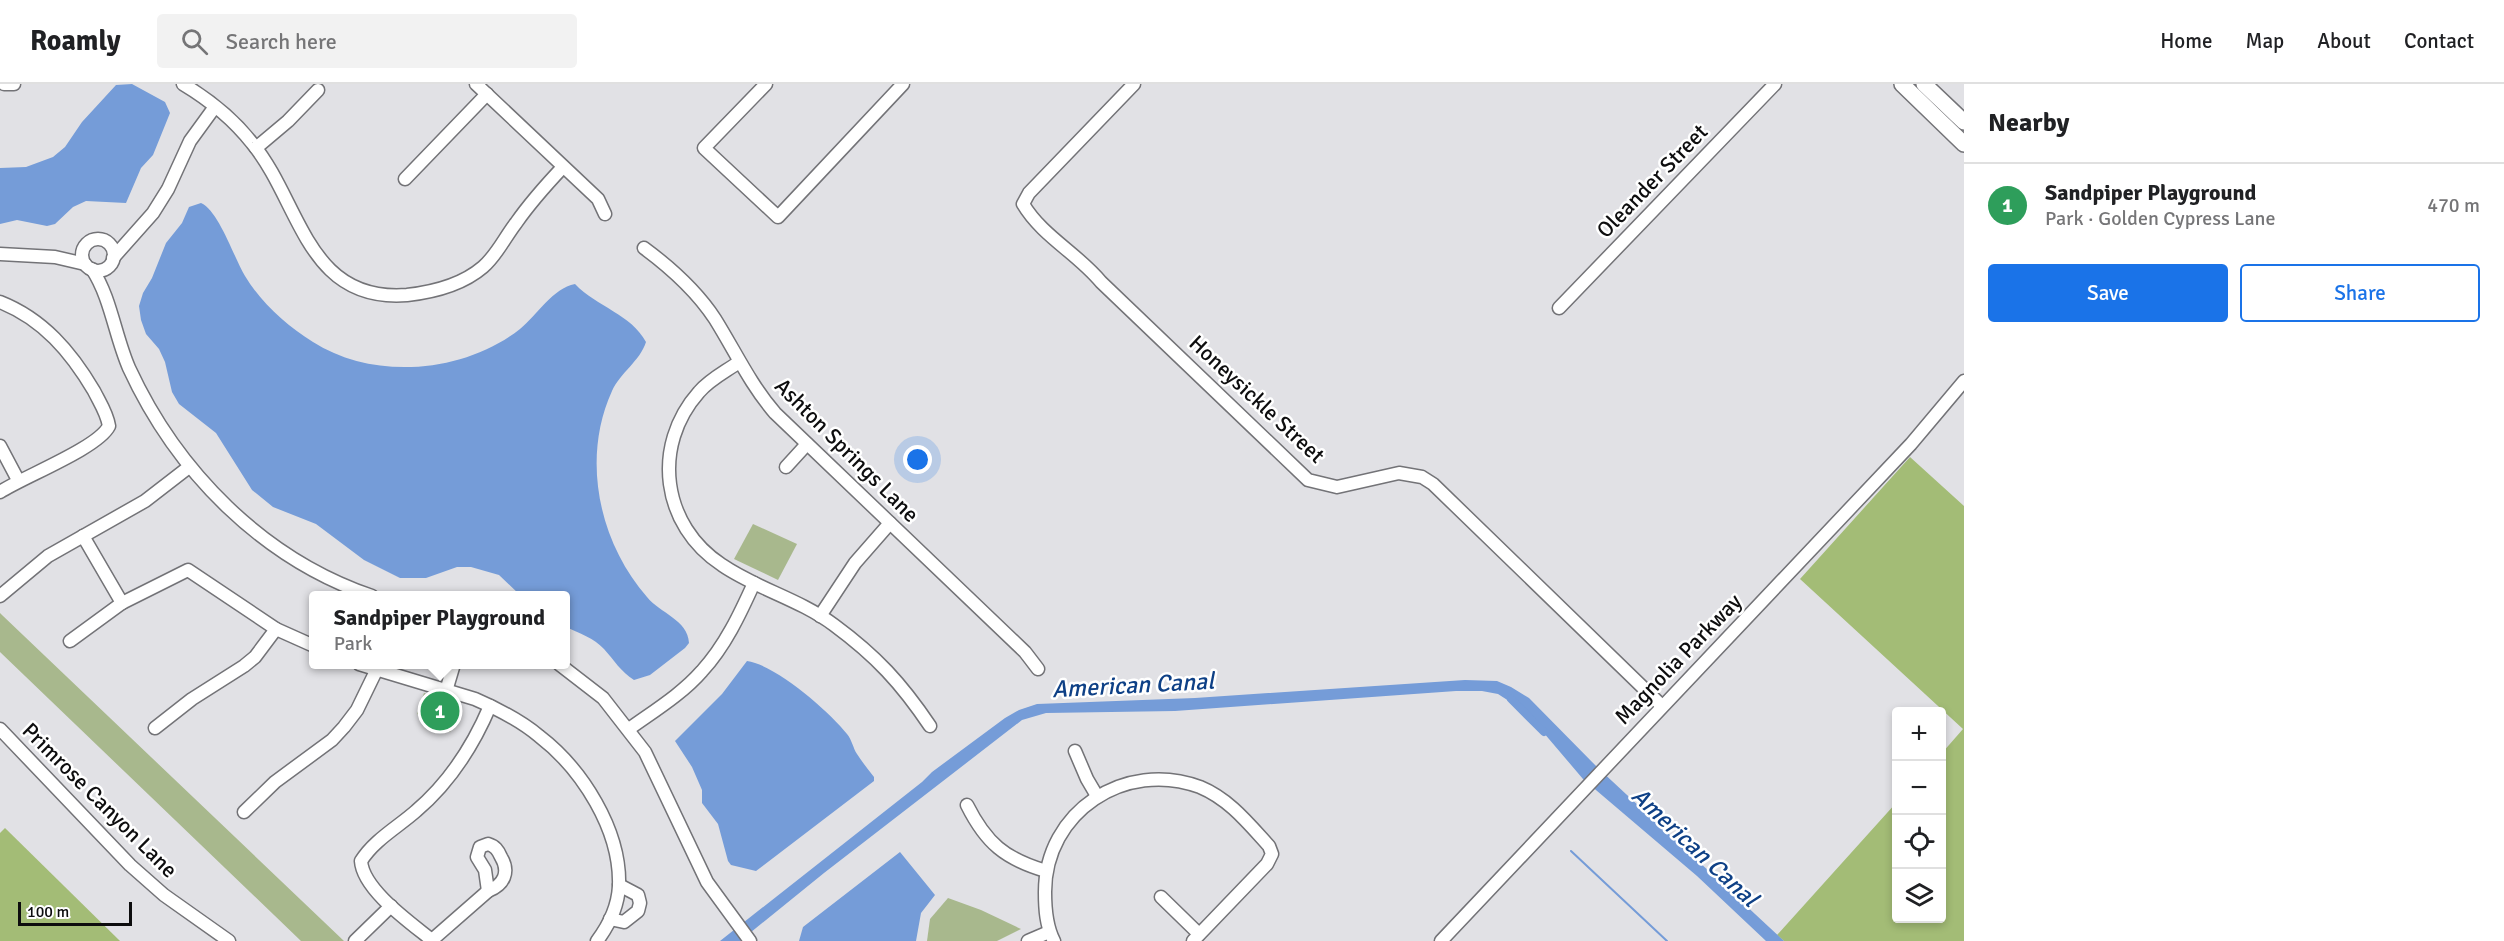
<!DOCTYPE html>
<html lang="en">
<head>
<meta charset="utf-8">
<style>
  :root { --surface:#fff; --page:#f2f2f2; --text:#202124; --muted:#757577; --line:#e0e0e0; --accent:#1a73e8 }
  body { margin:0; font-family:Signika,sans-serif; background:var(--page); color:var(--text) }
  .controls { position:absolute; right:18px; bottom:18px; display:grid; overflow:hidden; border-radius:6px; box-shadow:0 3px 9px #0003 }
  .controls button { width:54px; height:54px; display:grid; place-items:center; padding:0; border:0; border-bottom:2px solid var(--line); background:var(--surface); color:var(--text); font:30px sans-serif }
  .scale { position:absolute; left:18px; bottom:15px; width:114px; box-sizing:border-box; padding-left:6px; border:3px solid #0d0d0e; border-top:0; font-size:16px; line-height:21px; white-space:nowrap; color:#0d0d0e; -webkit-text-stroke:4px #fff; paint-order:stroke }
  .you { position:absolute; left:918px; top:376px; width:21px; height:21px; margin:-15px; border:4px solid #fff; border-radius:50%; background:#1a73e8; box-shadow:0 0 0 9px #1a73e833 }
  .badge { display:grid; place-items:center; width:39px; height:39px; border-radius:50%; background:var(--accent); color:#fff; font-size:20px; font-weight:700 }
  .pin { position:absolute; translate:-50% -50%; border:3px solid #fff; box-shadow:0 2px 6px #0006 }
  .popup { position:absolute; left:309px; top:507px; width:261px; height:78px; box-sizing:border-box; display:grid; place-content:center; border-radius:6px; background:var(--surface); filter:drop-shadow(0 2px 4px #0005); font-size:20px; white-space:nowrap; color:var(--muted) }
  .popup b { font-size:22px; color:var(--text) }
  .popup::after { content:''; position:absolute; left:50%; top:100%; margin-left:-12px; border:12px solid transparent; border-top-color:var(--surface) }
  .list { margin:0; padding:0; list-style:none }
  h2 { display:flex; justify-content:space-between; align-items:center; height:78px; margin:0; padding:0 24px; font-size:26px }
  h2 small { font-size:20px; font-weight:400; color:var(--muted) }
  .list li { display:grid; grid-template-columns:39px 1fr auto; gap:18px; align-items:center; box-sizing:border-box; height:84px; padding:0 24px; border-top:2px solid var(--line) }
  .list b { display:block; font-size:22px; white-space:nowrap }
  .list p { margin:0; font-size:20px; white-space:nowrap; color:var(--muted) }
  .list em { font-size:20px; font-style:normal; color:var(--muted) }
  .actions { display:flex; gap:12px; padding:18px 24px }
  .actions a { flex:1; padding:14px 0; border:2px solid var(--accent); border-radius:6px; text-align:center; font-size:21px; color:var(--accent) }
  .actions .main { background:var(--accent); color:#fff }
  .icon { flex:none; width:33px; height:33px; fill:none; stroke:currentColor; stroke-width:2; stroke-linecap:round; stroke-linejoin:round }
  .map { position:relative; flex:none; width:1964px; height:857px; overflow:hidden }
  header { display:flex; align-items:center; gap:36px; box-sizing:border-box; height:84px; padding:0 30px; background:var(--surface); border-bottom:2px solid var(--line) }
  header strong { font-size:28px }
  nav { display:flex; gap:33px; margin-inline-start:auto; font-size:21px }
  .search { width:420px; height:54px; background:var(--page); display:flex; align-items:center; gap:15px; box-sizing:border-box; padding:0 21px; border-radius:6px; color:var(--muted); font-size:22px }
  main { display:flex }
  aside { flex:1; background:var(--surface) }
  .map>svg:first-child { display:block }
  .green { fill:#a8b88d }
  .forest { fill:#a3bc76 }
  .water { fill:#759cd8 }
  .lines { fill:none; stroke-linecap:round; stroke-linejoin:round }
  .stream { stroke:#759cd8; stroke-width:2 }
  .canal { stroke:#759cd8; stroke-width:8 }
  .minor-casing { stroke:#737377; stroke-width:15 }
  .major-casing { stroke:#737377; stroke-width:18 }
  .minor { stroke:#fff; stroke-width:12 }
  .major { stroke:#fff; stroke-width:15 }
  .labels { text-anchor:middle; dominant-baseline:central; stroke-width:5; stroke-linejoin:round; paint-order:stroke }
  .street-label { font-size:22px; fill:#0d0d0e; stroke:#fff }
  .water-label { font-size:24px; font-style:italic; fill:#0e4086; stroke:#fff }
</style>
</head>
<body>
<header>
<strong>Roamly</strong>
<div class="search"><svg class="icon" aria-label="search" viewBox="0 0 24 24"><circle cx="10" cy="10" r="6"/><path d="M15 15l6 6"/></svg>Search here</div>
<nav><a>Home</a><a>Map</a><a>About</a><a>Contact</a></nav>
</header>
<main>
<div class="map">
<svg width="1964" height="857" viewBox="0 0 1964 857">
  <rect width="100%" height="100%" fill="#e1e1e5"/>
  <g class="green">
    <polygon points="753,440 797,460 778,496 734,475"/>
    <polygon points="0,529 2,531 344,857 301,857 0,568"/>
    <polygon points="424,609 462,625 450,648 417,630"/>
    <polygon points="948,814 981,826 1021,845 997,857 927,857 930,835"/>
  </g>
  <g class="forest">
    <polygon points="1910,373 1964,422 1964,857 1784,857 1777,851 1896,719 1896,834 1942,834 1942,669 1963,645 1800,495"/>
    <polygon points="5,744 120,857 0,857 0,749"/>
  </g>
  <g class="water">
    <polygon points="132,0 165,18 170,29 153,71 141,84 126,119 86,117 73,123 55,140 47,142 17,136 0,140 0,84 26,83 53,73 65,63 82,38 116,1"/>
    <path d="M201 119C219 127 234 174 245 192 262 220 286 241 313 258 374 297 464 289 520 245 537 231 553 204 575 200 597 223 631 230 646 258 640 277 620 289 612 307 581 375 599 458 647 513 660 529 688 536 689 559L685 564 650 591 634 596C621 588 614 576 604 565 594 554 579 549 566 543V512L520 511 499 491 471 483H457L426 494H400L364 476 316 440 273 423 252 406 216 349 179 320 172 308 165 278 159 265 146 250 141 236 139 222 143 209 152 194 166 159 182 139 189 123Z"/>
    <path d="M747 577C776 581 829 627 847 650 852 656 853 664 857 670 862 678 868 685 874 693V697L756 787 731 781 728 777 718 740 702 719V706L692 683 675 657 722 610Z"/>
    <polygon points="1465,596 1497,597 1511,603 1529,614 1598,684 1784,857 1766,857 1697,792 1583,695 1526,628 1498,610 1482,607 1456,607 1175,627 1046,629 1022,636 824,789 740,857 720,857 922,698 932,688 1005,634 1019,626 1037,620 1195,614"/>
    <polygon points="900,768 935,811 921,829 916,857 799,857 803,843"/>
  </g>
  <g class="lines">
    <polyline class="stream" points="1571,767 1667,857"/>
    <polyline class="canal" points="1511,615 1544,648"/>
    <g class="minor-casing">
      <g id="minor">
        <polyline points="4,0 14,0"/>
        <path d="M183 0C208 15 234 36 252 59 301 118 306 219 407 211 434 208 462 201 483 183 497 171 505 153 516 139 530 119 546 101 563 83"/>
        <polyline points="476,0 598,115 605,130"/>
        <polyline points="766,0 704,64 778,133 903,0"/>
        <path d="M1134 0 1029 109 1023 120C1042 152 1077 169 1101 198L1308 396 1337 403 1399 389 1422 393 1433 400 1662 622"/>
        <polyline points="256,64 288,37 318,6"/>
        <polyline points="405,95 487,10"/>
        <circle cx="98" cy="171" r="16"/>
        <path d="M644 164C671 184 696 206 715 235 735 267 750 300 775 329L1025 568 1038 585"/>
        <polyline points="0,170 55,173 85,180"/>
        <polyline points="113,174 153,129 168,105 190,57 214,24"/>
        <path d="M92 185C111 214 115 252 129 284 177 388 263 475 372 512"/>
        <path d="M0 218C43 235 71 268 94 307 100 319 107 329 109 342 98 364 25 392 0 408"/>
        <polyline points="1559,224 1775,0"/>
        <path d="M739 278C725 288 710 295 699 308 651 362 662 442 722 481 757 505 799 515 834 541 876 572 901 599 930 642"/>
        <polyline points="0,362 18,396"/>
        <polyline points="786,383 807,360"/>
        <polyline points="83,452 122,519"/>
        <polyline points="0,512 48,472 145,417 189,383"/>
        <polyline points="820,532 855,479 890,439"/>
        <polyline points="70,557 122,519 188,486 276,545 314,562"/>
        <path d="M359 580 475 615C498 625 520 636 539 652 582 685 621 746 619 802 618 822 609 841 597 857"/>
        <polyline points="559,580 603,614 645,668 707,798 750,857"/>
        <polyline points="446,607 454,580"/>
        <polyline points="155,644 192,615 244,582 255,573 276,545"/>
        <polyline points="0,645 130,781 164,811 229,857"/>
        <path d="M629 645C654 627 682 610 702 587 725 562 740 530 754 499"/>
        <polyline points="1075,667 1087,695 1097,712"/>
        <path d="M967 721C986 759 1005 775 1046 787"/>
        <polyline points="244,728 275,698 332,656 344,643 357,626 376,587"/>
        <path d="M488 760C495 762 498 766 501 773 510 788 504 801 488 807L485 786 477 773 480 763Z"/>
        <polyline points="1161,813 1199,850"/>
        <polyline points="610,835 624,838 638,827 640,819 638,811 619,801"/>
        <polyline points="432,856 488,807"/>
        <polyline points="355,857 391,822"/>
        <path d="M433 857C411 839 363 806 361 777 374 756 398 743 416 727 449 699 473 662 490 622"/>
        <polyline points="1028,857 1049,848"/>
        <path d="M1054 857C1046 842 1045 825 1045 808 1045 728 1125 675 1200 703 1229 715 1248 739 1269 762L1272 770 1267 780 1193 857"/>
        <polyline points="1441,857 1911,360 1964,297"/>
      </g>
    </g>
    <g class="major-casing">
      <g id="major">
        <polyline points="1902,0 1964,60"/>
        <polyline points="1924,0 1964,38"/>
      </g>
    </g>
    <use href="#minor" class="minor"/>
    <use href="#major" class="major"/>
  </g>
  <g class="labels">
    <g class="street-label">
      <text transform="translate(1652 97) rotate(-46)">Oleander Street</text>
      <text transform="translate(1257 315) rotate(43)">Honeysickle Street</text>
      <text transform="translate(847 366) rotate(45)">Ashton Springs Lane</text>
      <text transform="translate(1678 575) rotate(-46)">Magnolia Parkway</text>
      <text transform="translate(100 716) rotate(45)">Primrose Canyon Lane</text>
    </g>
    <g class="water-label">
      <text transform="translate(1133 601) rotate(-3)">American Canal</text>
      <text transform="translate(1695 763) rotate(43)">American Canal</text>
    </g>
  </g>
</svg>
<div class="controls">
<button>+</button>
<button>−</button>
<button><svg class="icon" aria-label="locate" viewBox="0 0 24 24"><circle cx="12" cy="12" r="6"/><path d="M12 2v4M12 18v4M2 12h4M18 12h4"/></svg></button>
<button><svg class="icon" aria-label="layers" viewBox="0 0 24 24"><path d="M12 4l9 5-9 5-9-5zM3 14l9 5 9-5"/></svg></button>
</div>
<div class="scale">100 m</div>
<div class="you"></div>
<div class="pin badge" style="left:440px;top:627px;background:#2e9e5b">1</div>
<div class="popup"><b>Sandpiper Playground</b>Park</div>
</div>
<aside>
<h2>Nearby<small></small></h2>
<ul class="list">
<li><span class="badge" style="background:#2e9e5b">1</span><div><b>Sandpiper Playground</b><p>Park · Golden Cypress Lane</p></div><em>470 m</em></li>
</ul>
<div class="actions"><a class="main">Save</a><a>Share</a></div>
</aside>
</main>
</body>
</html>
